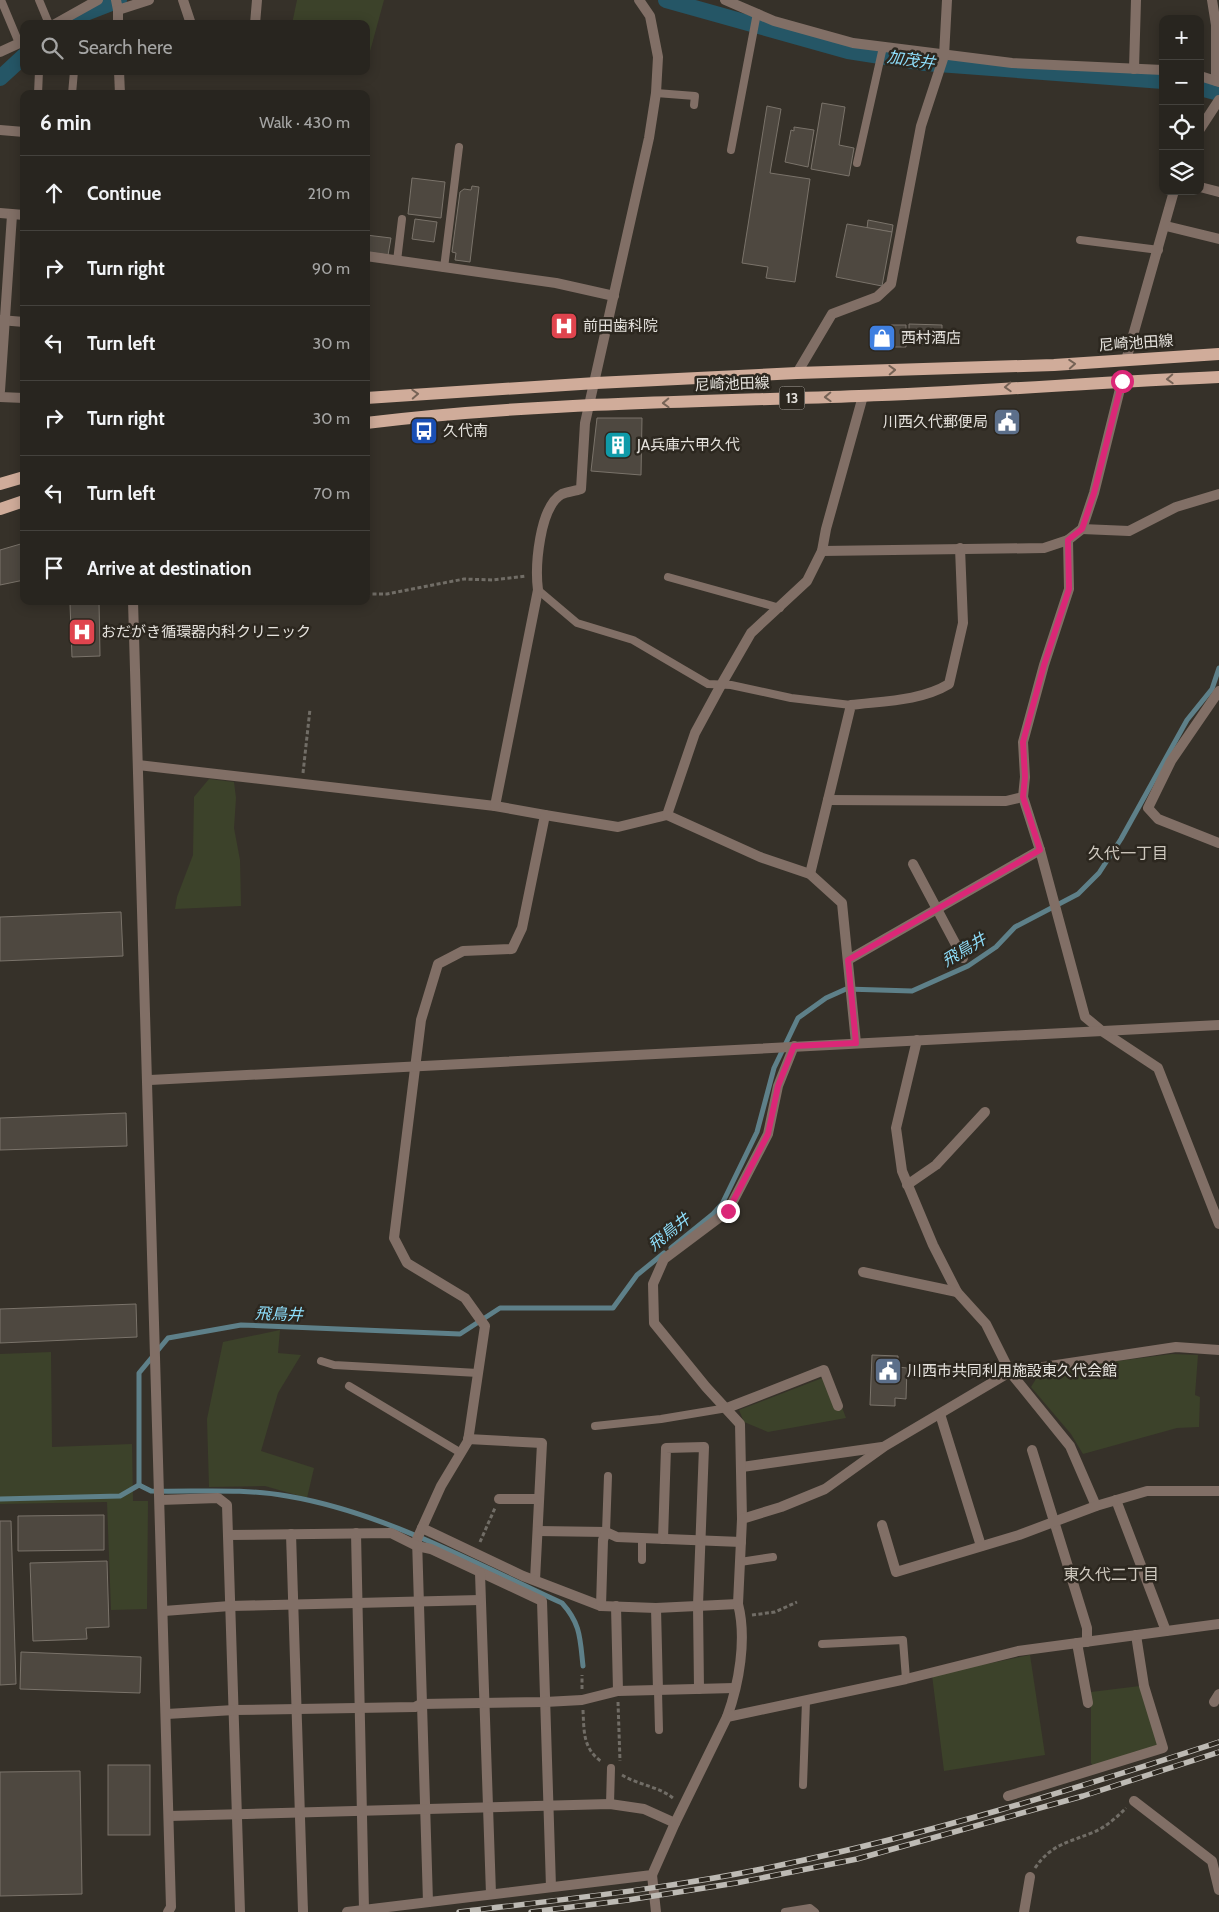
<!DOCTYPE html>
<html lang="en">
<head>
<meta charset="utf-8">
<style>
  :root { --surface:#28251f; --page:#34312c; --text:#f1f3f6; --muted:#a5a5a4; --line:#44423d }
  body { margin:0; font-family:Cabin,"Noto Sans JP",sans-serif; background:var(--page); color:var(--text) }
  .controls { position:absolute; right:15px; top:15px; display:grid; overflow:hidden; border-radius:10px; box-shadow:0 2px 12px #0003 }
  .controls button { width:45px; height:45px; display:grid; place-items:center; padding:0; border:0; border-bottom:1px solid var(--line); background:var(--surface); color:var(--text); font:25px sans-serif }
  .stop { position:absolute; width:15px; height:15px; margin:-11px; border:4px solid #db2777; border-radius:50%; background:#fff }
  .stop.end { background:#db2777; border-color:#fff; box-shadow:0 1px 5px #0008 }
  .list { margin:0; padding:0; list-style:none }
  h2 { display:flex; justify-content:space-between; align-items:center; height:65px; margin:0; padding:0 20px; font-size:21px }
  h2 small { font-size:16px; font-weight:400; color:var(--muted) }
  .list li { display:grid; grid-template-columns:32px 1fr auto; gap:15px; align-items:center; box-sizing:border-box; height:75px; padding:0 20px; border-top:1px solid var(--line) }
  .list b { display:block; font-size:19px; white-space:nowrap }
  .list em { font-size:16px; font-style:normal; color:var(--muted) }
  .icon { flex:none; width:28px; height:28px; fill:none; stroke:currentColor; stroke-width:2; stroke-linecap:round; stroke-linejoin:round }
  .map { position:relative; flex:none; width:1219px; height:1912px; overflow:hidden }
  .search { position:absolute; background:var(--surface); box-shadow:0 2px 12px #0003; left:20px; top:20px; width:350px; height:55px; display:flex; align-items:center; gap:12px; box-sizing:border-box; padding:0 18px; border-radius:10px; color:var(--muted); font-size:19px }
  .panel { position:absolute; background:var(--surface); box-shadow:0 2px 12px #0003; left:20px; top:90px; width:350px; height:515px; border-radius:10px }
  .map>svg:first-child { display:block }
  .green { fill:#3c422a }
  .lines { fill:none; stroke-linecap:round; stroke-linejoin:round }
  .stream { stroke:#5e8089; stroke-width:5 }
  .canal { stroke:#255666; stroke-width:16 }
  .building { fill:#4e4840; stroke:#7a736a }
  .path { stroke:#716d66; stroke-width:3; stroke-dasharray:4 2.5; stroke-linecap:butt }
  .service { stroke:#816f66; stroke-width:8 }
  .minor { stroke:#816f66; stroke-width:10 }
  .tertiary { stroke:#816f66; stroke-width:10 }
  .primary { stroke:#d0ac9a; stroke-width:12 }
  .rail-casing { stroke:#bdbab4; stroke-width:5.5 }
  .rail { stroke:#2c271f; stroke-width:4; stroke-dasharray:11; stroke-linecap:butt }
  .oneway { stroke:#766356 }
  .route { stroke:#db2777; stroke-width:6 }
  .labels { text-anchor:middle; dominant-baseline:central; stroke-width:5; stroke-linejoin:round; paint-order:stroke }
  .shield { fill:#2c271f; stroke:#ada9a3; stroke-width:1 }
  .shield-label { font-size:14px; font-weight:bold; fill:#e4e1dc }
  .poi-label { font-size:15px; fill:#e4e1dc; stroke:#2c271f; text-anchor:start }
  .street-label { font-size:15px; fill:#e4e1dc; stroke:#2c271f }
  .water-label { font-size:16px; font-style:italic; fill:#8edefb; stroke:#2c271f }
  .neighbourhood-label { font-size:16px; fill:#cfc9bf; stroke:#2c271f }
</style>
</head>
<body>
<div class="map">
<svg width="1219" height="1912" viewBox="0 0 1219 1912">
  <rect width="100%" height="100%" fill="#363129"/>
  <g class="green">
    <polygon points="297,0 384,0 366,66 366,24 292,24"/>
    <polygon points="209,779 234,782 236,798 234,828 240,860 241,906 175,909 177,897 193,855 194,797"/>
    <polygon points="280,1330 278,1353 301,1355 278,1393 261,1451 314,1468 307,1498 265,1486 209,1487 207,1419 223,1342"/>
    <polygon points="51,1352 52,1447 132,1444 133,1501 148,1501 147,1609 111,1610 107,1502 0,1504 0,1354"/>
    <polygon points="1172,1354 1198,1355 1195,1395 1200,1397 1199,1427 1177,1428 1083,1454 1071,1434 1031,1387 1041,1371"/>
    <polygon points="830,1375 846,1418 768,1432 744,1422 739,1410"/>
    <polygon points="1030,1655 1045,1755 944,1771 932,1675"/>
    <polygon points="1140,1686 1158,1740 1157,1745 1094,1768 1091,1763 1091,1692"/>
  </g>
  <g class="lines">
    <g class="stream">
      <polyline points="671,1248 713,1214 722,1204 757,1132 774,1068 798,1018 826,998 846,989 912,991 968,966 996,947 1015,927 1078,894 1099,873 1121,839 1187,720 1212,689 1219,668"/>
      <path d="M139 1485 151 1491C196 1492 243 1488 287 1496 383 1512 474 1563 562 1603 581 1624 580 1639 583 1666"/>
      <polyline points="0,1499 120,1496 139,1485 139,1373 168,1338 241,1325 460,1334 500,1308 613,1308 637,1275 664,1253"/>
    </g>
    <g class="canal">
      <polyline points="666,0 848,51 925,63 1163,81"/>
      <polyline points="69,24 83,14 119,0"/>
      <polyline points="0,78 24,56"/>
      <polyline points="1200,88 1219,93"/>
    </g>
  </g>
  <g class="building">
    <polygon points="822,103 845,107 839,145 854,148 849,176 811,169"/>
    <polygon points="767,106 781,109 770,173 810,179 795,282 766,278 768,267 742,263"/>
    <polygon points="794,127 814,130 808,167 785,162 791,130 794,131"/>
    <polygon points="412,178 445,182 441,218 408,214"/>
    <polygon points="472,186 479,187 470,262 455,260 456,253 452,252 460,192 464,189 471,190"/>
    <polygon points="415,219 437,222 434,242 412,239"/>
    <polygon points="868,220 893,225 892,232 867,228"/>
    <polygon points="847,224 892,232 882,286 836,277"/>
    <polygon points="366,235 391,238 388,255 366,252"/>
    <polygon points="909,324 942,325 942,345 909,344"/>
    <polygon points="891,325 906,325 906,347 892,347"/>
    <polygon points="597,418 642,418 641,475 591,471"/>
    <polygon points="24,543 24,580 0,585 0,550"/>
    <polygon points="84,601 99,601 100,656 72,657 70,604 84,604"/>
    <polygon points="121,912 123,956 0,961 0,917"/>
    <polygon points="126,1113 127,1146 0,1150 0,1118"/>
    <polygon points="136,1304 137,1337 0,1343 0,1309"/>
    <polygon points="872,1355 898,1356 898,1367 907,1368 906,1399 895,1398 895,1406 870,1405"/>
    <polygon points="104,1515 104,1550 18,1551 18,1516"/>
    <polygon points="0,1521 11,1521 16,1684 0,1685"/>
    <polygon points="107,1561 109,1627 86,1628 87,1639 33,1641 30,1563"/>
    <polygon points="21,1652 141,1657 140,1693 20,1689"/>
    <rect x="108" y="1765" width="42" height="70"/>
    <polygon points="80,1771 82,1894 0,1896 0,1772"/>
  </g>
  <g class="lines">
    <g class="path">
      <polyline points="366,594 387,594 464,579 493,580 526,576"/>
      <polyline points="303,773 310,709"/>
      <polyline points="480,1542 495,1508"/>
      <polyline points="752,1615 775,1612 797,1602"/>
      <polyline points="582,1689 582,1675"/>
      <polyline points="618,1702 620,1761"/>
      <path d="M583 1710C584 1732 583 1749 602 1762"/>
      <path d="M622 1775C638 1785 661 1787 674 1799"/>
      <path d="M1035 1868C1051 1844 1070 1842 1094 1832 1106 1827 1117 1817 1126 1808"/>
    </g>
    <g class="service">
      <polyline points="1,0 19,43"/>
      <polyline points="39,0 49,24"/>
      <polyline points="656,93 695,96 694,105"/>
      <polyline points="38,94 39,71"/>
      <polyline points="72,94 74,71"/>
      <polyline points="731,150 757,13"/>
      <polyline points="857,163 883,47"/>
      <polyline points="1080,240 1159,250"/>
      <polyline points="397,261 402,219"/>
      <polyline points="444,268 459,147"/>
      <polyline points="668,577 780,608"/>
      <polyline points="538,590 577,623 633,640 708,684 731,685 791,698 851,705"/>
      <polyline points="321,1361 334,1365 478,1373"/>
      <polyline points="349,1386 461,1453"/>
      <polyline points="595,1426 661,1419 727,1408"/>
      <polyline points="606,1532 608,1476"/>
      <polyline points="642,1560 642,1538"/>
      <polyline points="740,1562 773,1557"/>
      <polyline points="822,1644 903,1640 906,1679"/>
      <polyline points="658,1691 659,1730"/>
      <polyline points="803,1785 806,1701"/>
      <polyline points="610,1804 611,1768"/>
      <polyline points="785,1912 810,1908 815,1912"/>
    </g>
    <g class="minor">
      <polyline points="116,0 118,10 149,0"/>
      <polyline points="183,0 191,24"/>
      <polyline points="725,0 774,21 853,43 1012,63 1163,70"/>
      <polyline points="1212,0 1216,25 1216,81"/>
      <polyline points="55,24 98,0"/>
      <polyline points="255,24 257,0"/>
      <polyline points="0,52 24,41"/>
      <polyline points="1134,69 1136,0"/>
      <polyline points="1200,76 1219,82"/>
      <polyline points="1200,129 1219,100"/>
      <polyline points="0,130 24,132"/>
      <polyline points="1200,187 1219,192"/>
      <polyline points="0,213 24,215"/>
      <polyline points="1166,226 1219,239"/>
      <polyline points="366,256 556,283 614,296"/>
      <polyline points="0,320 24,322"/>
      <polyline points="1126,360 1174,191"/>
      <polyline points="797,373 832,314 877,297 891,284 921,126 944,56 947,0"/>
      <polyline points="1122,381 1094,493 1082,529 1068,540 1069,589 1044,665 1023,742 1025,777 1023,797 1040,850 1085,1017 1102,1031 1158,1068 1219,1224"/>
      <polyline points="0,391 12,215"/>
      <polyline points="0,397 24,398"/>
      <polyline points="1082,529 1129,531 1176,507 1219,494"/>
      <polyline points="822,551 1044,548 1068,540"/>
      <polyline points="1219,691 1171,761 1148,808 1158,819 1219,843"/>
      <polyline points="138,765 495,806 545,815 522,928 512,949 463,951 438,964 421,1020 394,1238 407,1263 465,1298 485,1326 468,1441 441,1486 417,1539 428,1902"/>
      <polyline points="828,800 1006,801 1023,797"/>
      <path d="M495 806 538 590C535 567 539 507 562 494 567 492 575 491 581 489L585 423 649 138 656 93 658 57 650 16 639 0"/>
      <polyline points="545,815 618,827 667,815 695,733 721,685 751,633 807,581 822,551 826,529 863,396"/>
      <polyline points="667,815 760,857 810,874 842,903 856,1043"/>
      <polyline points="913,864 963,958"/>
      <path d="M810 874 851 705C883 701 921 701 949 684L963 623 960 548"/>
      <polyline points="848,960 1040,850"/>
      <polyline points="917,1040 896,1128 902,1171 933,1245 957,1292 986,1324 1010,1372 1070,1446 1096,1506"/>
      <polyline points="150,1080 1219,1025"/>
      <polyline points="907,1185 936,1165 985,1112"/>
      <polyline points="863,1272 957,1292"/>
      <polyline points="727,1408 824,1370 838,1406"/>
      <polyline points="940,1414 981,1546"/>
      <polyline points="468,1439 542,1443 535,1580"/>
      <polyline points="1032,1450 1087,1628 1087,1642"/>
      <polyline points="742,1467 882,1447"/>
      <polyline points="499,1499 539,1499"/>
      <polyline points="160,1500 218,1498 227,1505 240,1912"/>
      <polyline points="1116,1500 1166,1631"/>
      <polyline points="742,1519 740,1424 706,1387 654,1323 653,1284 664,1259 728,1211 768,1134 778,1086 794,1046"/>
      <polyline points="882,1525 896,1572 1019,1535 1096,1506 1147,1491 1219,1491"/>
      <polyline points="422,1528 523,1576 601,1606 656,1608 738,1604"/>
      <polyline points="538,1531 606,1532 617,1537 741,1542"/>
      <polyline points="356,1533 364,1910"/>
      <polyline points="291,1534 303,1912"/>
      <polyline points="228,1535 391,1533 417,1546 431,1549 542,1601 551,1887"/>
      <polyline points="663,1539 666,1448 704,1447 698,1605 699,1689"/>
      <polyline points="480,1573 491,1894"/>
      <polyline points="601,1606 603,1540 606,1532"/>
      <polyline points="616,1606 618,1691"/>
      <polyline points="656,1608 658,1691"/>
      <polyline points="164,1611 230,1606 480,1600"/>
      <polyline points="1077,1643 1088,1703"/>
      <polyline points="1214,1702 1219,1694"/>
      <polyline points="167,1714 234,1710 415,1707 421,1704 545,1702 582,1700 618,1691 734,1688"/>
      <path d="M727 1717C739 1684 747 1639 738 1604L742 1519 781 1507 825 1489 885 1446 1010 1372 1176 1347 1219 1350"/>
      <polyline points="1008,1796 1163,1748 1144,1686 1136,1635"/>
      <polyline points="1134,1801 1212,1861 1219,1890"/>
      <polyline points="169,1816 610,1804 644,1809 675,1823"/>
      <polyline points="652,1875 656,1912"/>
      <polyline points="347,1912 652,1875 675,1823 727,1717 906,1679 1018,1651 1219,1624"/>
      <polyline points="1024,1912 1030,1877"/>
    </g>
    <g class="tertiary">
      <polyline points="118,10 118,24"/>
      <polyline points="119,71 120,94"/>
      <path d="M133 601C147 1036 162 1471 171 1907L168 1912"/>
    </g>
    <g class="primary">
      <polyline points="366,398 596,383 797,373 1054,365 1219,354"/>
      <path d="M366 423C529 403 695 402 859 396 979 392 1099 382 1219 377"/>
      <polyline points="0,484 24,477"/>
      <polyline points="0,509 24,501"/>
    </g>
    <g class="rail-casing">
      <g id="rail">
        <path d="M459 1912C567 1899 675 1888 781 1865 929 1834 1075 1789 1219 1742"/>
        <polyline points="531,1912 628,1900 736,1883 857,1859 1083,1796 1219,1752"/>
      </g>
    </g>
    <use href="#rail" class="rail"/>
  </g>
  <defs><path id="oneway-chevron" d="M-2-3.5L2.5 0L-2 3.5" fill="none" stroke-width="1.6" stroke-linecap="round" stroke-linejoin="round" transform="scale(1.25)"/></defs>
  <g class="oneway">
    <use href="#oneway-chevron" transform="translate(1072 364) rotate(-4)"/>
    <use href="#oneway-chevron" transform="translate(892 370) rotate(-2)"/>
    <use href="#oneway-chevron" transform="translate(1170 379) rotate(177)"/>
    <use href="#oneway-chevron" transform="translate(1008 387) rotate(177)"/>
    <use href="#oneway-chevron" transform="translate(415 394) rotate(-3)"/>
    <use href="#oneway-chevron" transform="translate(828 397) rotate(178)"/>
    <use href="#oneway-chevron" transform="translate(666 403) rotate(178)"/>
  </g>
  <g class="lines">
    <polyline class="route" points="728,1211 768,1134 778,1086 794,1046 856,1043 848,960 1040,850 1023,797 1025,777 1023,742 1044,665 1069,589 1068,540 1082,529 1094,493 1122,381"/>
  </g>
  <defs>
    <g id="hospital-square" transform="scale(1.4375)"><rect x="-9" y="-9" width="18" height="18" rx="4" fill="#e0444e" stroke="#2c271f"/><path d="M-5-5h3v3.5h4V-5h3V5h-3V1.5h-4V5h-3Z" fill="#fff"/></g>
    <g id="shop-square" transform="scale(1.4375)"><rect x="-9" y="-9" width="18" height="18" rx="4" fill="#3f7fe0" stroke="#2c271f"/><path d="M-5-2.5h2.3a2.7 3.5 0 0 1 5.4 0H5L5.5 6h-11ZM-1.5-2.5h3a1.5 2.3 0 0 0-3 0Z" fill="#fff"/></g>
    <g id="civic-square" transform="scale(1.4375)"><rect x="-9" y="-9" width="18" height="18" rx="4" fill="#5c6f8a" stroke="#2c271f"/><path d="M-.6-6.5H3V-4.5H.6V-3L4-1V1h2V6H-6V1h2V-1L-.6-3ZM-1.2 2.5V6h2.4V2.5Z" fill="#fff"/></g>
    <g id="bus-square" transform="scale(1.4375)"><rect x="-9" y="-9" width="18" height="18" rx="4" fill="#1a4fb4" stroke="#2c271f"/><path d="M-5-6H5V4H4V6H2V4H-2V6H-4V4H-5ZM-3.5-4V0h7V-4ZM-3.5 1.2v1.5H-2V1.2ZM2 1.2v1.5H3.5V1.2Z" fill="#fff"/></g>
    <g id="building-square" transform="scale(1.4375)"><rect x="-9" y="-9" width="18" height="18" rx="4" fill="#0f9aa8" stroke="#2c271f"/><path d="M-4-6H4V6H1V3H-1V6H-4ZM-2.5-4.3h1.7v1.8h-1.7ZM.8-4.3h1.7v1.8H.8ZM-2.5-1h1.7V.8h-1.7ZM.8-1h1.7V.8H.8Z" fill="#fff"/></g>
  </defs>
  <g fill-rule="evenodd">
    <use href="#hospital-square" x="564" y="326"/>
    <use href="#shop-square" x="882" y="338"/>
    <use href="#civic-square" x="1007" y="422"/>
    <use href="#bus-square" x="424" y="431"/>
    <use href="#building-square" x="618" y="445"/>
    <use href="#hospital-square" x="82" y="632"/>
    <use href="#civic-square" x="888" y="1371"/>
  </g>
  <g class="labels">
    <rect class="shield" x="779.5" y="386.5" width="25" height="23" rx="4"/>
    <g class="shield-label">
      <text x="792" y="398">13</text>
    </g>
    <g class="poi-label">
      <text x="583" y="326">前田歯科院</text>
      <text x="901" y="338">西村酒店</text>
      <text x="988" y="422" text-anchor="end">川西久代郵便局</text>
      <text x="443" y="431">久代南</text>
      <text x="637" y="445">JA兵庫六甲久代</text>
      <text x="101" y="632">おだがき循環器内科クリニック</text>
      <text x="907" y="1371">川西市共同利用施設東久代会館</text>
    </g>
    <g class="street-label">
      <text transform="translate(1136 343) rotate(-4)">尼崎池田線</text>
      <text transform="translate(732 384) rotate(-2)">尼崎池田線</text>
    </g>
    <g class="water-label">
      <text transform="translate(911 60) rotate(8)">加茂井</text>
      <text transform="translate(964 950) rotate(-31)">飛鳥井</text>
      <text transform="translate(669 1232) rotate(-39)">飛鳥井</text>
      <text transform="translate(279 1314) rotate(2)">飛鳥井</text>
    </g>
    <g class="neighbourhood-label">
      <text x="1128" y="853">久代一丁目</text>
      <text x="1111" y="1574">東久代二丁目</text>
    </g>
  </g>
</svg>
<div class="controls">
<button>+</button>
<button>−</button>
<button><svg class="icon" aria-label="locate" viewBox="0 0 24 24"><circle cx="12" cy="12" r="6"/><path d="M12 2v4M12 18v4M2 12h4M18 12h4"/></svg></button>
<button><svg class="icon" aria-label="layers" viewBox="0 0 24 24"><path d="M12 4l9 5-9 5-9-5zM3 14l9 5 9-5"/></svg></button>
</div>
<div class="stop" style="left:1122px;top:381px"></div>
<div class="stop end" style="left:728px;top:1211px"></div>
<div class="search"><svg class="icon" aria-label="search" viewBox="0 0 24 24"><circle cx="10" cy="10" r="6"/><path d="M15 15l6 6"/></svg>Search here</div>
<section class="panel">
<h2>6 min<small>Walk · 430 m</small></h2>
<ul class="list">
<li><svg class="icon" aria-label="ahead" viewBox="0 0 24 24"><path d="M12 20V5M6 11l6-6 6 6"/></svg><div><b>Continue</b></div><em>210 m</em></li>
<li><svg class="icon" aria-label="right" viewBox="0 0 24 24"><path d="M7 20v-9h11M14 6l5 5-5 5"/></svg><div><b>Turn right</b></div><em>90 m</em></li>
<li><svg class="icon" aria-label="left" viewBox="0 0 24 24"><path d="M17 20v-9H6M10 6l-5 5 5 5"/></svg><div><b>Turn left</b></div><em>30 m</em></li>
<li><svg class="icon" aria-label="right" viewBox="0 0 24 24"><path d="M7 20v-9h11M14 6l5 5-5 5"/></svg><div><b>Turn right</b></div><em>30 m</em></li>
<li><svg class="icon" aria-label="left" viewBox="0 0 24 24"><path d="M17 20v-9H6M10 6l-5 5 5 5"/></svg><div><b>Turn left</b></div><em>70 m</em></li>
<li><svg class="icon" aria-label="arrive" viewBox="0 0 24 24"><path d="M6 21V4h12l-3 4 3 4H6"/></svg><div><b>Arrive at destination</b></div></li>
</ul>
</section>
</div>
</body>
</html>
